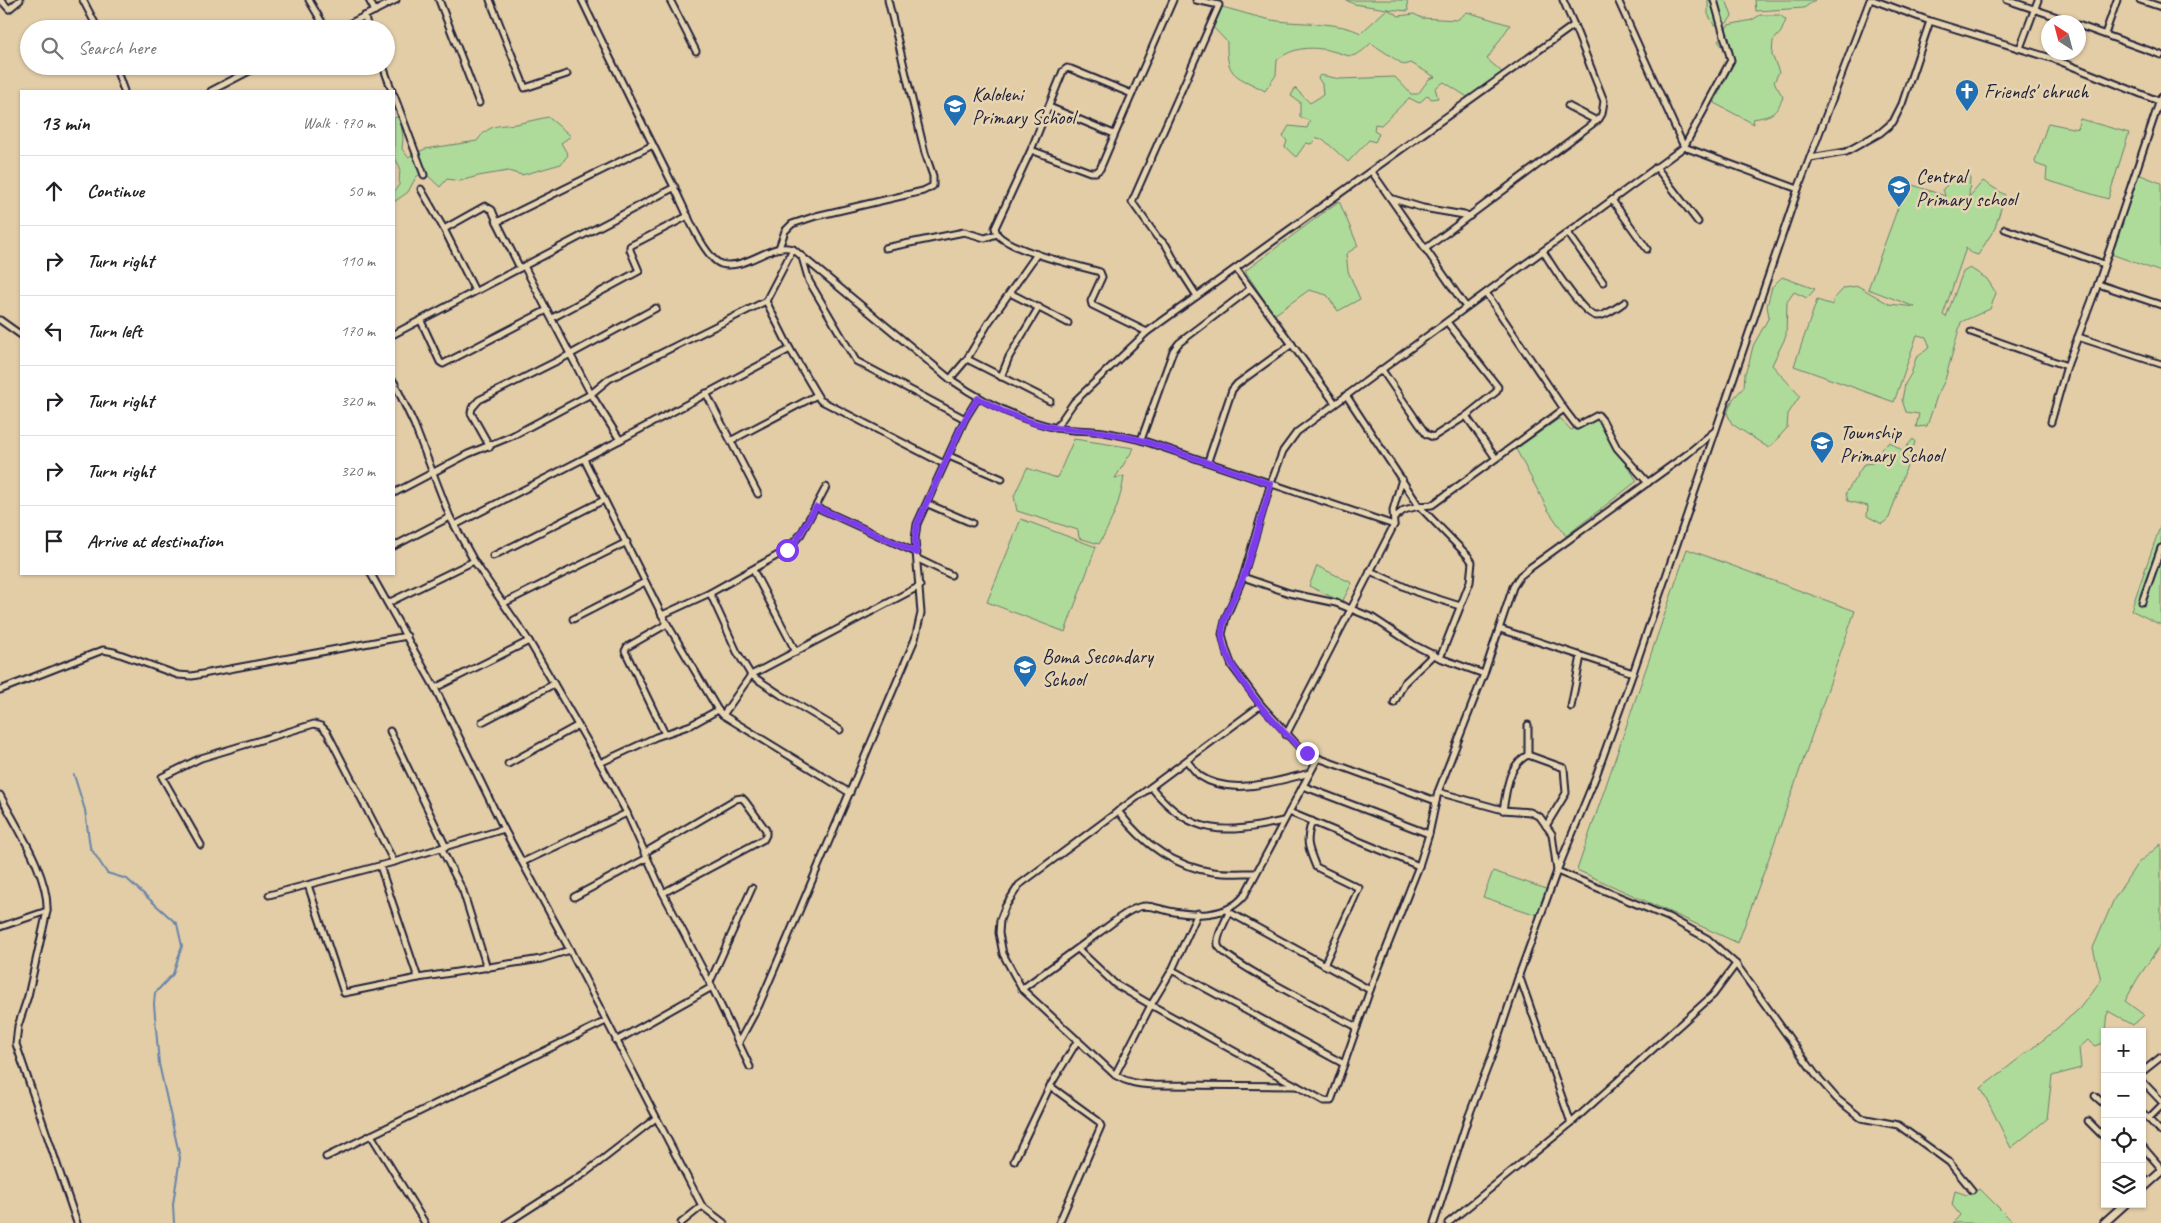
<!DOCTYPE html>
<html lang="en">
<head>
<meta charset="utf-8">
<style>
  :root { --surface:#fff; --page:#f6f6f6; --text:#202124; --muted:#757577; --line:#e0e0e0 }
  body { margin:0; font-family:Caveat,sans-serif; background:var(--page); color:var(--text) }
  .controls { position:absolute; right:15px; bottom:15px; display:grid; overflow:hidden; border-radius:0px; box-shadow:0 1px 4px #0004 }
  .controls button { width:45px; height:45px; display:grid; place-items:center; padding:0; border:0; border-bottom:1px solid var(--line); background:var(--surface); color:var(--text); font:25px sans-serif }
  .compass { position:absolute; left:2041px; top:15px; width:45px; height:45px; border-radius:50%; background:var(--surface); box-shadow:0 1px 4px #0004; rotate:324deg }
  .stop { position:absolute; width:15px; height:15px; margin:-11px; border:4px solid #7c3aed; border-radius:50%; background:#fff }
  .stop.end { background:#7c3aed; border-color:#fff; box-shadow:0 1px 5px #0008 }
  .list { margin:0; padding:0; list-style:none }
  h2 { display:flex; justify-content:space-between; align-items:center; height:65px; margin:0; padding:0 20px; font-size:21px }
  h2 small { font-size:16px; font-weight:400; color:var(--muted) }
  .list li { display:grid; grid-template-columns:32px 1fr auto; gap:15px; align-items:center; box-sizing:border-box; height:70px; padding:0 20px; border-top:1px solid var(--line) }
  .list b { display:block; font-size:19px; white-space:nowrap }
  .list em { font-size:16px; font-style:normal; color:var(--muted) }
  .icon { flex:none; width:28px; height:28px; fill:none; stroke:currentColor; stroke-width:2; stroke-linecap:round; stroke-linejoin:round }
  .map { position:relative; flex:none; width:2161px; height:1223px; overflow:hidden }
  .search { position:absolute; background:var(--surface); box-shadow:0 1px 4px #0004; left:20px; top:20px; width:375px; height:55px; display:flex; align-items:center; gap:12px; box-sizing:border-box; padding:0 18px; border-radius:28px; color:var(--muted); font-size:19px }
  .panel { position:absolute; background:var(--surface); box-shadow:0 1px 4px #0004; left:20px; top:90px; width:375px; height:485px; border-radius:0px }
  .map>svg:first-child { display:block }
  .green { fill:#aedb9a; stroke:#687e6a }
  .lines { fill:none; stroke-linecap:round; stroke-linejoin:round }
  .stream { stroke:#6785a9; stroke-width:2 }
  .minor-casing { stroke:#22223b; stroke-width:9 }
  .tertiary-casing { stroke:#22223b; stroke-width:11 }
  .minor { stroke:#e7d5b2; stroke-width:5 }
  .tertiary { stroke:#e7d5b2; stroke-width:7 }
  .route { stroke:#7c3aed; stroke-width:6 }
  .labels { text-anchor:middle; dominant-baseline:central; stroke-width:5; stroke-linejoin:round; paint-order:stroke }
  .poi-label { font-size:20px; fill:#22223b; stroke:#e7d5b2; text-anchor:start }
</style>
</head>
<body>
<div class="map">
<svg width="2161" height="1223" viewBox="0 0 2161 1223">
  <rect width="100%" height="100%" fill="#e3cda7"/>
  <filter id="ink" filterUnits="userSpaceOnUse"><feTurbulence type="fractalNoise" baseFrequency=".02" numOctaves="2"/><feDisplacementMap in="SourceGraphic" scale="10" xChannelSelector="R" yChannelSelector="G"/><feConvolveMatrix kernelMatrix="1 2 1 2 8 2 1 2 1" color-interpolation-filters="sRGB"/></filter>
  <g filter="url(#ink)">
    <g class="green">
      <path d="M1346 0H1407L1408 11 1387 9 1399 16 1414 14 1422 18 1457 20 1467 12 1510 25 1487 59 1503 73 1469 98 1444 82 1435 88 1438 98 1431 99 1428 95 1419 103 1409 98 1381 125 1375 124 1374 131 1379 134 1375 142 1369 140 1348 162 1323 139 1317 138 1311 144 1306 143 1296 157 1285 147 1287 141 1283 136 1289 126 1307 128 1310 121 1300 117V102L1291 96 1295 88 1310 103 1323 95 1322 84 1318 78 1320 75 1340 79 1395 77 1411 94H1418L1429 79 1435 77 1411 63 1404 65 1371 43C1366 48 1359 55 1351 56 1346 56 1338 52 1332 51 1312 46 1293 47 1277 60L1276 75 1265 91C1237 75 1226 79 1227 42L1213 27 1222 7C1243 12 1266 21 1288 22 1312 24 1338 22 1361 33L1387 9 1354 4Z"/>
      <polygon points="1708,0 1726,0 1732,16 1727,23 1714,25 1708,14"/>
      <polygon points="1755,0 1815,0 1804,8 1756,11"/>
      <path d="M1760 15H1780L1786 20 1781 32 1773 41 1772 55 1779 72 1774 82 1783 97C1776 115 1771 116 1753 119L1754 124 1714 103 1734 62 1718 41 1728 25 1752 20Z"/>
      <path d="M400 116 403 138 402 149 408 157 425 149 477 141C489 124 498 126 516 124 527 122 537 119 548 117L571 136 561 143 568 155 561 164 522 175 508 171 478 176 460 181 447 179 440 187 424 172 416 177 408 192 394 202V192L399 185 400 167 394 157V118Z"/>
      <polygon points="2080,119 2129,133 2108,199 2046,180 2047,168 2036,164 2035,161 2048,123 2077,129"/>
      <polygon points="1958,174 1970,176 1969,197 1983,181 2005,195 1995,228 1978,255 1969,252 1966,248 1943,315 1946,317 1963,272 1970,268 1987,279 1996,293 1990,309 1961,322 1945,380 1937,396 1927,426 1916,427 1919,414 1906,412 1902,400 1905,384 1911,374 1916,358 1930,347 1926,337 1917,335 1894,402 1794,366 1817,300 1833,305 1833,300 1844,288 1858,286 1889,304 1915,307 1868,289 1907,183 1945,196 1943,189"/>
      <polygon points="2138,174 2161,183 2161,272 2111,254"/>
      <polygon points="1339,201 1358,246 1346,254 1348,271 1360,299 1338,311 1327,295 1309,290 1274,315 1245,271"/>
      <polygon points="1782,277 1815,289 1807,298 1794,292 1787,302 1786,336 1772,365 1800,396 1788,414 1787,428 1769,448 1732,424 1727,413 1733,399 1744,387 1745,373 1749,363 1753,346 1769,317 1767,306 1772,287"/>
      <polygon points="1560,418 1571,430 1598,419 1637,481 1566,536 1548,510 1516,449"/>
      <path d="M1074 439 1134 448 1115 478 1124 476C1121 501 1111 523 1099 544L1079 538 1078 530 1017 511 1014 496 1027 468 1057 478Z"/>
      <polygon points="1913,439 1915,442 1889,518 1882,524 1867,516 1868,506 1848,501 1846,493 1864,464 1874,463 1882,448 1890,442 1903,451"/>
      <polygon points="1021,519 1096,547 1065,632 987,602"/>
      <polygon points="2161,524 2161,625 2131,610"/>
      <path d="M1687 549 1855 611C1816 722 1779 833 1738 943L1577 870Z"/>
      <polygon points="1317,566 1352,583 1342,602 1309,586"/>
      <polygon points="2161,844 2161,944 2138,978 2125,1001 2144,1015 2133,1025 2108,1011 2105,1042 2096,1046 2088,1040 2079,1048 2081,1068 2052,1076 2047,1119 2011,1148 1981,1088 2048,1036 2079,1009 2101,980 2093,948 2114,899 2137,864"/>
      <polygon points="1493,871 1546,889 1537,915 1483,897"/>
      <polygon points="1980,1189 2014,1223 1953,1223 1960,1215 1952,1205 1955,1191 1967,1195"/>
    </g>
    <g class="lines">
      <polyline class="stream" points="74,775 85,810 90,847 107,873 127,879 177,924 182,946 173,974 155,993 154,1004 159,1064 180,1158 173,1204 174,1223"/>
      <g class="minor-casing">
        <g id="minor">
          <polyline points="1,0 9,9 20,0"/>
          <polyline points="83,0 98,29"/>
          <polyline points="309,0 326,29"/>
          <polyline points="369,0 375,11"/>
          <polyline points="439,0 479,103"/>
          <polyline points="490,0 525,88 567,74"/>
          <path d="M582 0C612 63 643 125 674 187 684 207 697 241 712 257 713 259 718 263 721 264 746 271 772 241 793 249L950 379C983 402 1018 420 1057 428 1072 431 1088 430 1103 432 1116 434 1128 437 1141 440L1394 525"/>
          <polyline points="670,0 696,51"/>
          <polyline points="1196,0 1219,5 1132,202 1157,237 1166,245 1177,265 1197,296"/>
          <polyline points="1618,0 1684,147 1798,189"/>
          <polyline points="1873,0 1930,21 2054,59 2161,102"/>
          <polyline points="2007,0 2072,22"/>
          <polyline points="2140,0 2161,7"/>
          <polyline points="364,16 369,29"/>
          <polyline points="2078,25 2161,55"/>
          <polyline points="339,29 396,0"/>
          <polyline points="2105,34 2117,0"/>
          <polyline points="2020,48 2038,0"/>
          <polyline points="115,66 124,91"/>
          <polyline points="383,66 392,91"/>
          <polyline points="211,91 259,66"/>
          <polyline points="1132,94 1173,0"/>
          <polyline points="394,95 424,175"/>
          <polyline points="1568,106 1597,121"/>
          <polyline points="1049,107 1114,134"/>
          <path d="M1031 150 1090 172H1096L1100 169 1132 94 1071 69 1067 68 1063 71 1031 150 995 228 997 234C1011 251 1076 265 1100 272L1102 277 1091 301 1092 305 1147 332"/>
          <polyline points="1810,158 1846,152 1880,133 1893,122 1902,104 1930,21"/>
          <polyline points="1656,167 1698,222"/>
          <polyline points="1372,172 1466,307"/>
          <polyline points="421,189 444,229 475,291"/>
          <polyline points="1393,199 1423,208 1470,216"/>
          <polyline points="1612,200 1647,249"/>
          <polyline points="444,229 485,206 492,210 497,222"/>
          <polyline points="2005,229 2104,264"/>
          <polyline points="1568,233 1603,282"/>
          <polyline points="779,248 785,231 792,224 816,216 923,191 933,186 933,176 925,153 888,0"/>
          <polyline points="885,248 964,232 985,238 997,234"/>
          <polyline points="1425,249 1599,119 1602,114 1604,101 1574,25"/>
          <path d="M1543 251C1551 264 1584 317 1597 316 1606 316 1617 307 1625 302"/>
          <polyline points="802,257 809,281 856,361 965,419"/>
          <polyline points="524,266 591,394 620,440"/>
          <polyline points="520,268 497,222 653,145"/>
          <polyline points="1237,270 1335,403"/>
          <polyline points="2098,284 2161,305"/>
          <polyline points="1010,293 1068,323"/>
          <polyline points="552,318 639,271 630,250 630,246 688,216"/>
          <polyline points="0,320 21,335"/>
          <polyline points="421,321 440,362 443,364 547,310"/>
          <polyline points="1971,332 2067,366"/>
          <polyline points="394,334 675,187"/>
          <polyline points="2078,337 2161,364"/>
          <polyline points="790,349 766,301 793,249"/>
          <polyline points="967,359 1050,401"/>
          <polyline points="1382,370 1426,434 1433,437 1466,416 1496,392 1498,387 1447,322"/>
          <polyline points="1001,377 1009,357 1039,307"/>
          <polyline points="950,379 967,359 989,322 1037,254"/>
          <polyline points="394,382 414,424 450,517 474,561 529,641 600,763 627,813 663,893 712,987 750,1067"/>
          <polyline points="706,393 758,494"/>
          <polyline points="1346,395 1419,506 1432,505 1564,409 1486,293"/>
          <polyline points="1564,409 1577,426 1598,415 1603,421 1617,448 1648,483"/>
          <polyline points="1466,416 1495,457"/>
          <polyline points="2051,422 2067,366 2098,284 2161,97"/>
          <polyline points="1056,428 1074,402 1147,332 1574,25 1563,0"/>
          <polyline points="732,440 817,395"/>
          <polyline points="1141,440 1173,351 1179,343 1250,289"/>
          <polyline points="490,447 471,413 472,408 479,400 571,354 656,308"/>
          <polyline points="949,456 1002,479"/>
          <polyline points="584,459 662,615 718,710 723,715 850,793"/>
          <polyline points="1208,461 1232,390 1237,384 1292,344"/>
          <polyline points="394,493 468,454 512,436 591,394 609,379 766,301"/>
          <polyline points="928,504 972,523"/>
          <polyline points="816,507 917,553"/>
          <polyline points="1394,518 1404,510 1419,506 1468,556 1472,562 1470,582 1440,658"/>
          <polyline points="455,525 620,440 790,349 820,400 944,464"/>
          <polyline points="394,546 450,517"/>
          <polyline points="493,556 604,500"/>
          <polyline points="918,559 951,575"/>
          <polyline points="753,570 796,652"/>
          <polyline points="1370,571 1416,592 1460,606"/>
          <polyline points="371,574 435,688 504,829 570,950 702,1206 724,1223"/>
          <polyline points="1243,577 1289,593 1336,603 1351,609 1394,525 1393,510 1402,479"/>
          <polyline points="710,593 737,652 751,675 920,586"/>
          <polyline points="2142,602 2161,548"/>
          <polyline points="388,603 474,561"/>
          <polyline points="504,603 627,542"/>
          <polyline points="662,615 710,593 787,550 801,534 826,487"/>
          <polyline points="573,619 645,582"/>
          <polyline points="1500,629 1633,673"/>
          <polyline points="435,688 529,641"/>
          <polyline points="0,690 103,650 114,652 178,675 192,676 407,636"/>
          <polyline points="1394,703 1404,683 1434,654"/>
          <path d="M1261 705 1019 885 1005 907 1000 920 999 933 1003 954 1022 989 1115 1075C1128 1083 1138 1084 1153 1085L1297 1086"/>
          <polyline points="1571,707 1581,656"/>
          <polyline points="723,715 751,675 781,695 840,730"/>
          <polyline points="482,722 554,684"/>
          <polyline points="390,731 446,847"/>
          <polyline points="665,734 625,651 627,647 667,624"/>
          <polyline points="1286,735 1351,609 1373,618 1414,645 1440,658 1484,674"/>
          <polyline points="1528,755 1528,725"/>
          <path d="M1187 761C1191 766 1195 772 1200 776 1231 797 1277 781 1310 773"/>
          <polyline points="600,763 656,737 691,725 718,710"/>
          <polyline points="508,764 577,726"/>
          <polyline points="1303,786 1429,834"/>
          <path d="M1151 787C1192 837 1224 834 1283 821"/>
          <polyline points="1438,792 1503,810 1530,812 1540,817 1552,834 1557,871 1668,917 1708,939 1736,964 1815,1074 1837,1099 1861,1118 1898,1125 1949,1162 1972,1190"/>
          <path d="M0 795C17 828 49 875 47 911L28 996 18 1026 16 1044 77 1223"/>
          <polyline points="1436,801 1318,758 1299,747 1261,705 1232,666 1226,650 1222,634 1226,617 1243,577 1271,483 1283,451 1297,432 1684,147 1731,60 1714,0"/>
          <path d="M1503 810C1507 789 1508 765 1528 755L1564 768 1566 793 1546 826"/>
          <path d="M1118 811C1142 843 1172 866 1213 872 1226 874 1241 873 1255 873"/>
          <polyline points="1289,812 1419,866"/>
          <path d="M1312 821C1305 842 1308 847 1316 867L1359 888 1324 965"/>
          <polyline points="201,845 162,777 201,758 314,724 321,726 327,732 394,862"/>
          <polyline points="441,848 463,891 487,968"/>
          <polyline points="644,853 736,799 742,798 745,801 766,830 766,835 764,839 663,893"/>
          <polyline points="523,862 627,813"/>
          <polyline points="380,866 418,978"/>
          <polyline points="308,885 344,993 418,978 541,959 570,950"/>
          <polyline points="269,895 394,862 504,829"/>
          <polyline points="574,897 647,858"/>
          <polyline points="1227,911 1370,990"/>
          <path d="M1229 912C1226 921 1216 936 1218 945 1220 959 1339 1018 1357 1027"/>
          <polyline points="1198,913 1172,970 1151,1005 1324,1101 1331,1101 1370,990 1419,866 1429,834 1438,792 1484,674 1513,587 1520,576 1531,567 1686,455 1715,431"/>
          <polyline points="0,927 47,911"/>
          <polyline points="1078,949 1115,984 1151,1005 1115,1075"/>
          <polyline points="1172,970 1344,1064"/>
          <polyline points="710,982 752,888"/>
          <path d="M1022 989C1048 970 1074 951 1100 932 1112 924 1125 911 1139 907 1150 904 1159 909 1169 911 1195 916 1226 918 1244 896L1318 758"/>
          <polyline points="616,1041 712,987"/>
          <polyline points="739,1042 759,1005 777,963 915,639 921,613 915,539 917,524 965,419 978,398"/>
          <polyline points="2142,1072 2161,1057"/>
          <polyline points="2142,1081 2161,1101"/>
          <polyline points="1050,1086 1098,1121 1101,1126 1059,1223"/>
          <polyline points="2095,1096 2105,1105"/>
          <polyline points="2142,1112 2161,1132"/>
          <polyline points="2148,1119 2161,1106"/>
          <polyline points="2088,1121 2105,1138"/>
          <polyline points="1571,1123 1713,995 1736,964"/>
          <polyline points="371,1135 425,1223"/>
          <polyline points="2142,1146 2161,1168"/>
          <polyline points="326,1157 606,1021"/>
          <polyline points="1014,1161 1050,1086 1078,1040"/>
          <polyline points="2142,1176 2149,1183"/>
          <polyline points="507,1223 585,1173 656,1118"/>
          <polyline points="681,1223 702,1206"/>
          <polyline points="1434,1223 1468,1118 1493,1053 1519,975 1557,871 1596,776 1633,673 1798,189 1870,0"/>
          <polyline points="1448,1223 1571,1123 1519,975"/>
        </g>
      </g>
      <g class="tertiary-casing">
        <g id="tertiary">
          <polyline points="2142,1189 2161,1172"/>
          <polyline points="2104,1223 2125,1204"/>
        </g>
      </g>
      <use href="#minor" class="minor"/>
      <use href="#tertiary" class="tertiary"/>
    </g>
  </g>
  <g class="lines" filter="url(#ink)">
    <path class="route" d="M787 550 795 543 816 507 917 553 915 540 917 524 965 419 978 398 1002 411 1034 423 1056 428 1102 432 1141 440 1271 484C1262 514 1254 545 1244 575 1237 594 1224 613 1222 633 1220 664 1283 736 1307 753"/>
  </g>
  <defs>
    <g id="church-pin" transform="scale(1.25)"><path d="M0 17L-7.5 6A9.5 9.5 0 1 1 7.5 6Z" fill="#1f6fb2" stroke="#e7d5b2"/><path d="M-1.2-6h2.4v3.5h3.3v2.4h-3.3V6h-2.4V-.1h-3.3v-2.4h3.3Z" fill="#fff"/></g>
    <g id="school-pin" transform="scale(1.25)"><path d="M0 17L-7.5 6A9.5 9.5 0 1 1 7.5 6Z" fill="#1f6fb2" stroke="#e7d5b2"/><path d="M0-5L7-2L0 1L-7-2ZM-4 1L0 2.5L4 1V4Q0 6-4 4Z" fill="#fff"/></g>
  </defs>
  <g fill-rule="evenodd">
    <use href="#church-pin" x="1967" y="91"/>
    <use href="#school-pin" x="955" y="106"/>
    <use href="#school-pin" x="1899" y="187"/>
    <use href="#school-pin" x="1822" y="443"/>
    <use href="#school-pin" x="1025" y="667"/>
  </g>
  <g class="labels">
    <g class="poi-label">
      <text x="1984" y="91">Friends' chruch</text>
      <text x="972" y="94">Kaloleni<tspan x="972" dy="23">Primary School</tspan></text>
      <text x="1916" y="176">Central<tspan x="1916" dy="23">Primary school</tspan></text>
      <text x="1840" y="432">Township<tspan x="1840" dy="23">Primary School</tspan></text>
      <text x="1042" y="656">Boma Secondary<tspan x="1042" dy="23">School</tspan></text>
    </g>
  </g>
</svg>
<div class="controls">
<button>+</button>
<button>−</button>
<button><svg class="icon" aria-label="locate" viewBox="0 0 24 24"><circle cx="12" cy="12" r="6"/><path d="M12 2v4M12 18v4M2 12h4M18 12h4"/></svg></button>
<button><svg class="icon" aria-label="layers" viewBox="0 0 24 24"><path d="M12 4l9 5-9 5-9-5zM3 14l9 5 9-5"/></svg></button>
</div>
<svg class="compass" viewBox="-18 -18 36 36"><path d="M0-13l5 13h-10z" fill="#e53935"/><path d="M0 13l5-13h-10z" fill="#757577"/></svg>
<div class="stop" style="left:787px;top:550px"></div>
<div class="stop end" style="left:1307px;top:753px"></div>
<div class="search"><svg class="icon" aria-label="search" viewBox="0 0 24 24"><circle cx="10" cy="10" r="6"/><path d="M15 15l6 6"/></svg>Search here</div>
<section class="panel">
<h2>13 min<small>Walk · 970 m</small></h2>
<ul class="list">
<li><svg class="icon" aria-label="ahead" viewBox="0 0 24 24"><path d="M12 20V5M6 11l6-6 6 6"/></svg><div><b>Continue</b></div><em>50 m</em></li>
<li><svg class="icon" aria-label="right" viewBox="0 0 24 24"><path d="M7 20v-9h11M14 6l5 5-5 5"/></svg><div><b>Turn right</b></div><em>110 m</em></li>
<li><svg class="icon" aria-label="left" viewBox="0 0 24 24"><path d="M17 20v-9H6M10 6l-5 5 5 5"/></svg><div><b>Turn left</b></div><em>170 m</em></li>
<li><svg class="icon" aria-label="right" viewBox="0 0 24 24"><path d="M7 20v-9h11M14 6l5 5-5 5"/></svg><div><b>Turn right</b></div><em>320 m</em></li>
<li><svg class="icon" aria-label="right" viewBox="0 0 24 24"><path d="M7 20v-9h11M14 6l5 5-5 5"/></svg><div><b>Turn right</b></div><em>320 m</em></li>
<li><svg class="icon" aria-label="arrive" viewBox="0 0 24 24"><path d="M6 21V4h12l-3 4 3 4H6"/></svg><div><b>Arrive at destination</b></div></li>
</ul>
</section>
</div>
</body>
</html>
